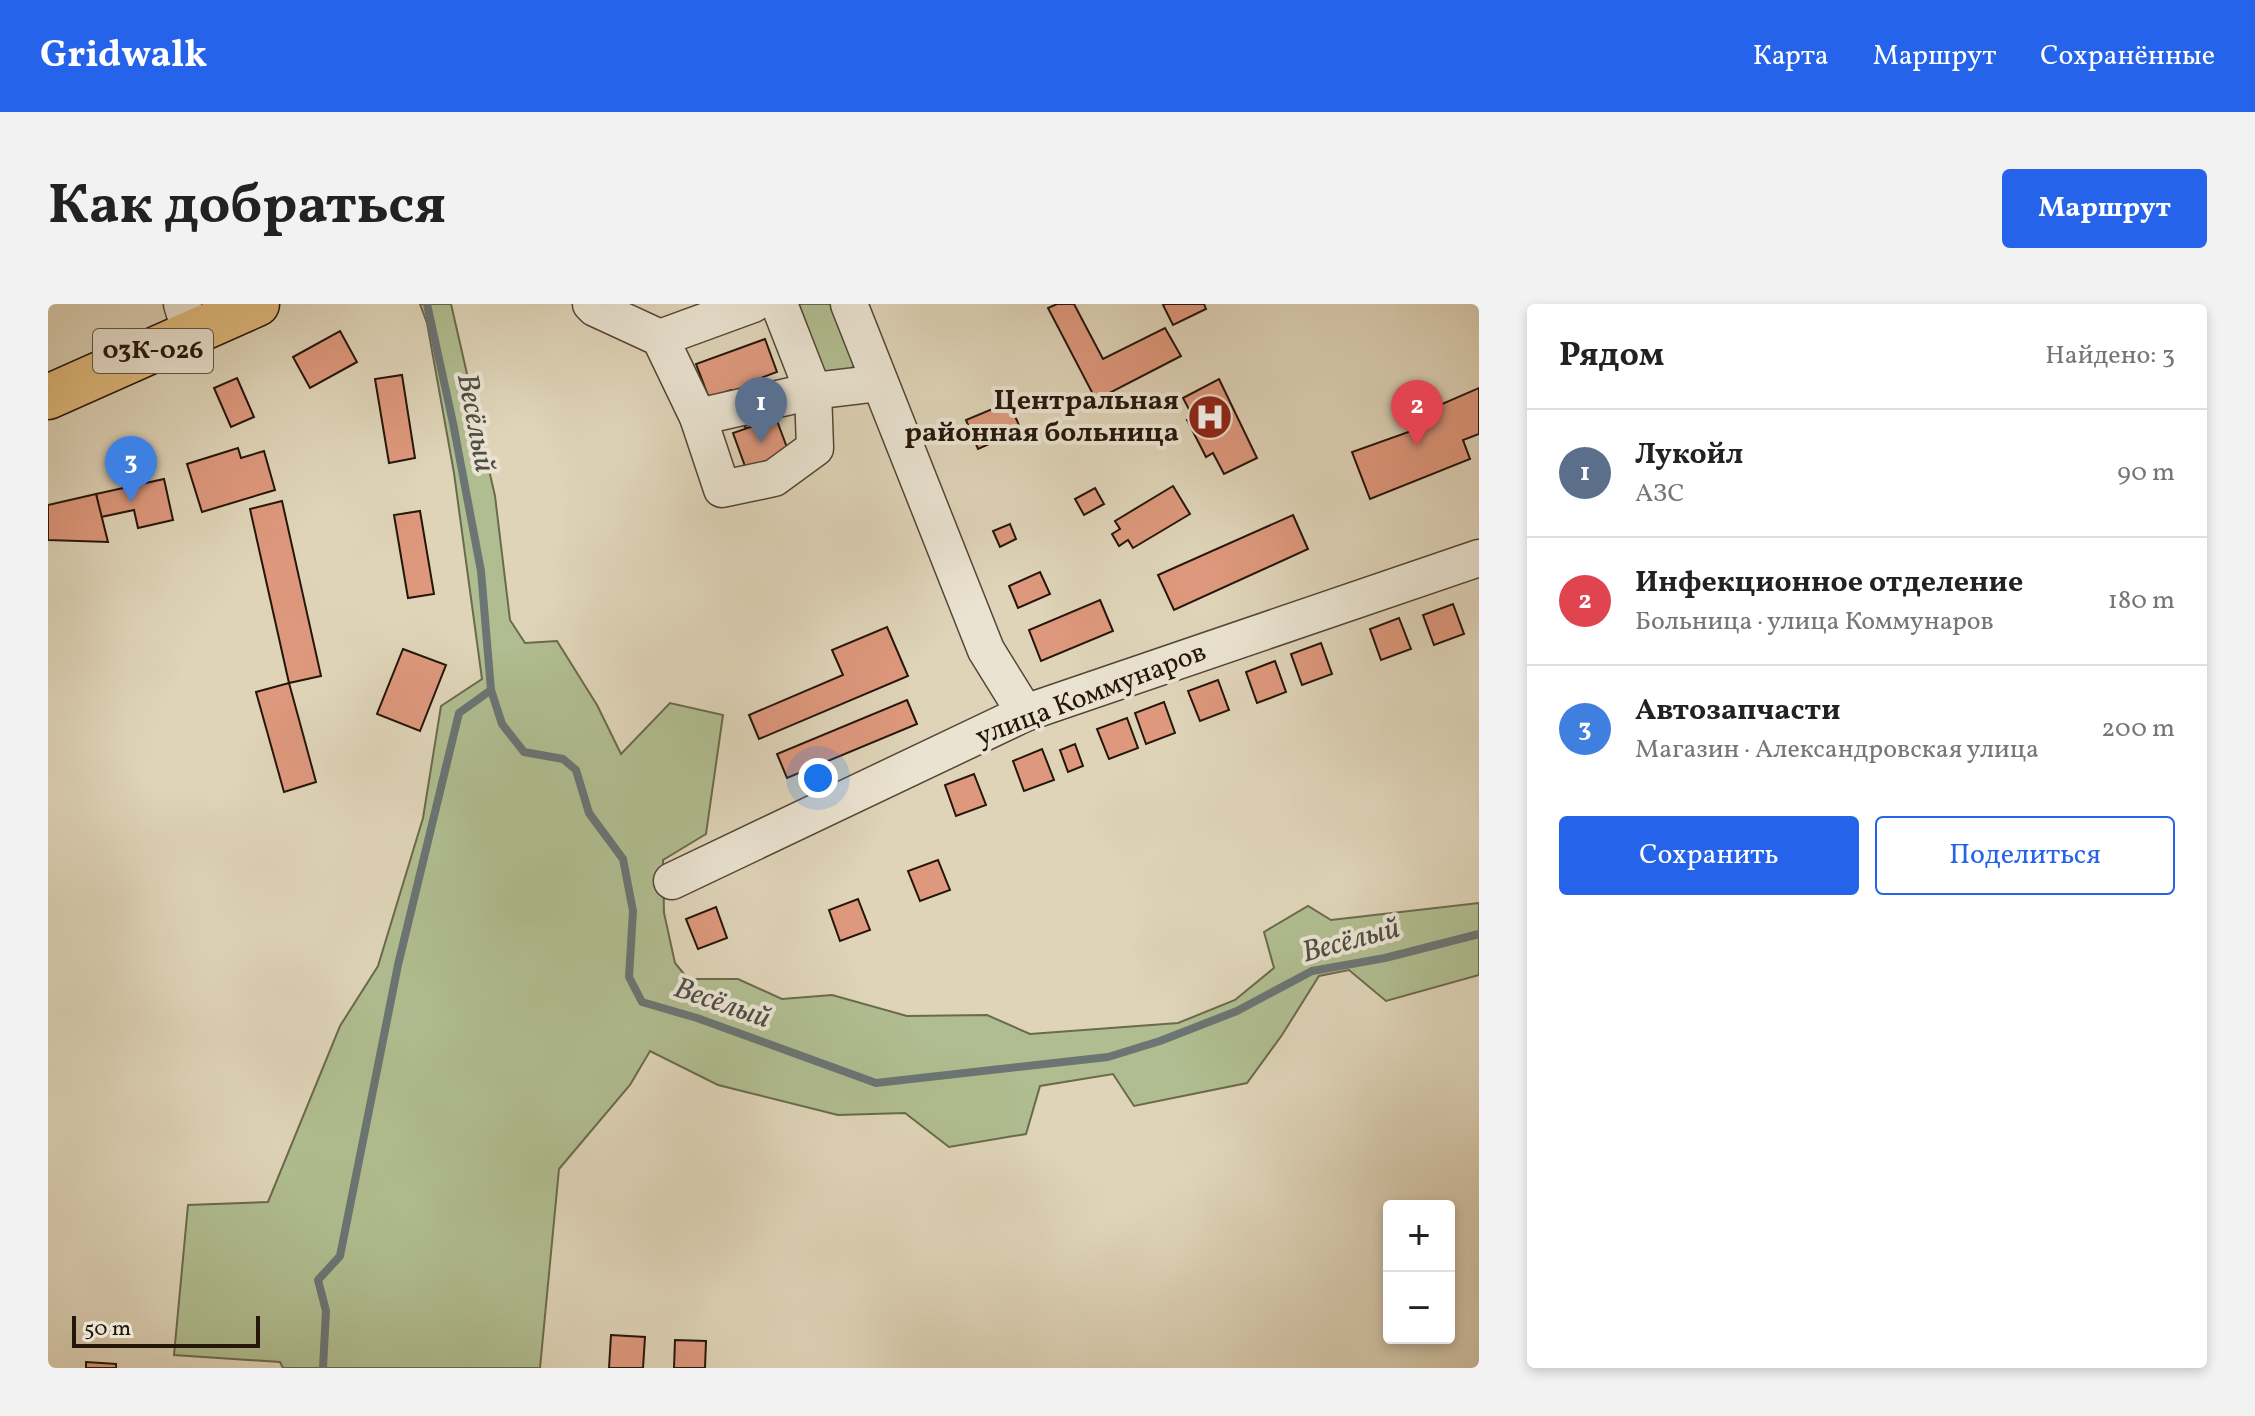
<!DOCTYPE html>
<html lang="ru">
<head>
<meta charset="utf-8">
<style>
  :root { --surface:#fff; --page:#f2f2f2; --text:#222; --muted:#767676; --line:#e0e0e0; --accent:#2563eb }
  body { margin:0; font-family:Vollkorn,serif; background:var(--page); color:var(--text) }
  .controls { position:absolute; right:24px; bottom:24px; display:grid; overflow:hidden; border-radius:8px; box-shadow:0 4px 12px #0003 }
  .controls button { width:72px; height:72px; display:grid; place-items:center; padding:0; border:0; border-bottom:2px solid var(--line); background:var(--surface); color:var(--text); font:40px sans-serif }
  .scale { position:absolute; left:24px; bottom:20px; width:188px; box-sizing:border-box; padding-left:8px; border:4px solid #25160a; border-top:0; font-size:22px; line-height:28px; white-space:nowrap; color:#25160a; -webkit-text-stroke:6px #eae3d1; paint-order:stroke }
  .you { position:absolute; left:770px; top:474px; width:28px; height:28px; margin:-20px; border:6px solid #fff; border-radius:50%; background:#1a73e8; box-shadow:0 0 0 12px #1a73e833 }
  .badge { display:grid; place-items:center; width:52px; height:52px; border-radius:50%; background:var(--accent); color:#fff; font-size:26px; font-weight:700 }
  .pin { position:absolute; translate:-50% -66px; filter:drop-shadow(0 2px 4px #0008) }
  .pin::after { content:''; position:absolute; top:42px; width:28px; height:24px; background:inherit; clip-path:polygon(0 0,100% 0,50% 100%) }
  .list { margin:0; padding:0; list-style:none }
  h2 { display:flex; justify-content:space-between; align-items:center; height:104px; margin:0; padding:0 32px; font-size:34px }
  h2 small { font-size:26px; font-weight:400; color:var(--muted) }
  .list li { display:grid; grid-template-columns:52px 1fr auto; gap:24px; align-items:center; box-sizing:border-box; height:128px; padding:0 32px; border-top:2px solid var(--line) }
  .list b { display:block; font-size:30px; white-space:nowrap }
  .list p { margin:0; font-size:26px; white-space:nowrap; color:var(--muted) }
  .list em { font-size:26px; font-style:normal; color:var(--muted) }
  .actions { display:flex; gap:16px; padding:24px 32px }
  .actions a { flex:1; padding:18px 0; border:2px solid var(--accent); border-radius:8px; text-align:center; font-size:28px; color:var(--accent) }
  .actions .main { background:var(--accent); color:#fff }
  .map { position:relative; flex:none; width:1431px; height:1064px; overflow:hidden; border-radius:8px }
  header { display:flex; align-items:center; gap:48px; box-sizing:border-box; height:112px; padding:0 40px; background:var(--accent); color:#fff }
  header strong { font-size:38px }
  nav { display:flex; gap:44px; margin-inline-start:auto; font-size:28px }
  .intro { display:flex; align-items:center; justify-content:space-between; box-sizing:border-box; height:192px; padding:0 48px }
  h1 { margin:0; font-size:56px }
  .button { padding:20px 36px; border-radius:8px; background:var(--accent); color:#fff; font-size:28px; font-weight:700 }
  main { display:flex; gap:48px; padding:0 48px }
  aside { flex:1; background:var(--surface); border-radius:8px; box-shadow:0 4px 12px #0003 }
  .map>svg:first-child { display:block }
  .green { fill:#b0bd90; stroke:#6a6a4d; stroke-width:2 }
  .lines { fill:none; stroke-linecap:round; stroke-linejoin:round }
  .stream { stroke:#6b7574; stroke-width:8 }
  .building { fill:#de987d; stroke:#25160a; stroke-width:2 }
  .minor-casing { stroke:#544636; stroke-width:39 }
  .major-casing { stroke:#25160a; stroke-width:47 }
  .minor { stroke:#eae3d1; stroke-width:36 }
  .major { stroke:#e0ba7c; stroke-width:44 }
  .labels { text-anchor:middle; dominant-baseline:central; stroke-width:8; stroke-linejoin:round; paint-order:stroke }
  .shield { fill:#eae3d1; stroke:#605446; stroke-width:2 }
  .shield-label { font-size:26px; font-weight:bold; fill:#25160a }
  .poi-label { font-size:28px; font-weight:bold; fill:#25160a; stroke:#eae3d1; text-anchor:end }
  .street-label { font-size:28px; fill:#25160a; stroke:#eae3d1 }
  .water-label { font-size:30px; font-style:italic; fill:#4e4e48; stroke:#eae3d1 }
</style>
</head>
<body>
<header>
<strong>Gridwalk</strong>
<nav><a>Карта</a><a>Маршрут</a><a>Сохранённые</a></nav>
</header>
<div class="intro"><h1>Как добраться</h1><a class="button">Маршрут</a></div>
<main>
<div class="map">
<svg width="1431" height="1064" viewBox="0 0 1431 1064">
  <rect width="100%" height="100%" fill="#dfd4b8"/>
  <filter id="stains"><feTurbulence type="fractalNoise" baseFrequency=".0025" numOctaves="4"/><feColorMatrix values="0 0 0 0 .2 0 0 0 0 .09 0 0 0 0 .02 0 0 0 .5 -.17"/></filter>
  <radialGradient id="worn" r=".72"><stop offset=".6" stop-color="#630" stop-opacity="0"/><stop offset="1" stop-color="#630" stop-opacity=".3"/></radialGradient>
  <g class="green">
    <polygon points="372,0 403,0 447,192 462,316 477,339 509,337 549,401 573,450 622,399 675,411 658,530 615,556 616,609 627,659 640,675 690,675 734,695 784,691 859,712 939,711 982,730 1130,719 1187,696 1226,664 1216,628 1260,602 1283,616 1431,599 1431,671 1338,697 1301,666 1271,672 1234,731 1199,779 1086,802 1065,770 992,782 978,830 901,843 857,809 790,811 670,781 602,747 582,781 511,865 492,1064 235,1064 232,1058 126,1051 140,901 220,898 292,722 330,662 375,514 393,402 434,375 406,169 379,19"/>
    <polygon points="751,0 789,0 809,55 803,66 788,71 775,67"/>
  </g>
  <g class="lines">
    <g class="stream">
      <polyline points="379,0 405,119 433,267 443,386 454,420 476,448 515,455 528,466 541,509 575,555 585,607 581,673 594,698 649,714 828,779 1060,753 1112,737 1189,707 1264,667 1337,654 1431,630"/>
      <polyline points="275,1064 278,1007 270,976 292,952 350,661 411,409 443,386"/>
    </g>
  </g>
  <g class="building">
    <polygon points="1009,0 1026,0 1055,55 1117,24 1133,52 1048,96 1000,4"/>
    <polygon points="1117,0 1156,0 1158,5 1125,21 1115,1"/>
    <polygon points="292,27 309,58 262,84 245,53"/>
    <polygon points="717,35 729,68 702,78 717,118 698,125 683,86 661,94 648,60"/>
    <polygon points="354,71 367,154 341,159 327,75"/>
    <polygon points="189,74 206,113 183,123 166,84"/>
    <polygon points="1171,75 1209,154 1176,170 1165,149 1158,153 1139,116 1145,113 1135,94"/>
    <polygon points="1431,84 1431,130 1415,136 1422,155 1322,195 1304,148 1369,125 1364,113"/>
    <polygon points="961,98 973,126 930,145 918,116"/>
    <polygon points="728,114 741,149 698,165 685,129"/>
    <polygon points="190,144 193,154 216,147 227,186 154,208 139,160"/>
    <polygon points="116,175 125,216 90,224 86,206 53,213 48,190"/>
    <polygon points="1125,182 1142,210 1085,244 1080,236 1071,242 1064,230 1072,225 1067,217"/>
    <polygon points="1047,184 1056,200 1036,211 1027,195"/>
    <polygon points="48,190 60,238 0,236 0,201"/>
    <polygon points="234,197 273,372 241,379 202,205"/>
    <polygon points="372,207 386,290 360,294 346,211"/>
    <polygon points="1245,211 1260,245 1126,306 1110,271"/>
    <polygon points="962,220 968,235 952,243 945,227"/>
    <polygon points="992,268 1002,290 970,304 961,282"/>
    <polygon points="1052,296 1065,327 993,357 981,326"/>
    <polygon points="1405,300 1416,330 1386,341 1375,311"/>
    <polygon points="1351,314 1363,345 1333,356 1322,325"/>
    <polygon points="839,323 860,372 711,435 701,411 795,371 784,346"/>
    <polygon points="1273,339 1284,370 1254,381 1243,350"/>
    <polygon points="355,345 398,361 372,427 329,410"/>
    <polygon points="1227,357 1238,388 1209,399 1198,368"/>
    <polygon points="1170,376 1181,406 1152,417 1140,387"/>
    <polygon points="241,379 268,478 236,488 208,388"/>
    <polygon points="859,396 869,420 739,474 729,450"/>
    <polygon points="1116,398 1127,429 1098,440 1087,409"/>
    <polygon points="1079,414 1090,444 1061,455 1049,425"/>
    <polygon points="1027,440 1035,462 1020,468 1012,446"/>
    <polygon points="994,445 1006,476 976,487 965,457"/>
    <polygon points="926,470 938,501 908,512 897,481"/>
    <polygon points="890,556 902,586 872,597 860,567"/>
    <polygon points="810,595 822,626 792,637 781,606"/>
    <polygon points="668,603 679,634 650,645 638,615"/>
    <polygon points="563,1031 597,1033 595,1064 561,1064"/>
    <polygon points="627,1036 658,1037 657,1064 626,1064"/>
    <polygon points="38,1058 68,1060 68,1064 38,1064"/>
  </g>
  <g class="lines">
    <g class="minor-casing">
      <g id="minor">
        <polyline points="134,0 143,30"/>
        <polyline points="543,0 547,4 612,34 650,113 674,185 726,174 767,144 765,87 731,0"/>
        <polyline points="801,0 938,346 977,409"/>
        <polyline points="612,34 705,0"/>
        <polyline points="650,113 765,87 832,79"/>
        <polyline points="624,577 977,409 1431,254"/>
      </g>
    </g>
    <g class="major-casing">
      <polyline id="major" points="0,93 209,0"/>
    </g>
    <use href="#minor" class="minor"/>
    <use href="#major" class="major"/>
  </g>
  <defs>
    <g id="hospital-disc" transform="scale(2.3)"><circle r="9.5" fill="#8f2418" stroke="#eae3d1"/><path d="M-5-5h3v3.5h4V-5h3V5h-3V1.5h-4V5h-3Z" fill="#fff"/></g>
  </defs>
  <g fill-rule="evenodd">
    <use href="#hospital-disc" x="1162" y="113"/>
  </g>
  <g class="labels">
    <rect class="shield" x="45" y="25" width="120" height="44" rx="6"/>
    <g class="shield-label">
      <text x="105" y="47">03К-026</text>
    </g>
    <g class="poi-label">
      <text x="1131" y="97">Центральная<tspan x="1131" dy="32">районная больница</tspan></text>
    </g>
    <g class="street-label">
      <text transform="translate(1043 391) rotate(-21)">улица Коммунаров</text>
    </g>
    <g class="water-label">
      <text transform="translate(427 119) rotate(79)">Весёлый</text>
      <text transform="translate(1303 637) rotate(-15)">Весёлый</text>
      <text transform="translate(674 700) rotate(19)">Весёлый</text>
    </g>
  </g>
  <rect width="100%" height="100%" filter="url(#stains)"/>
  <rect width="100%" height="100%" fill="url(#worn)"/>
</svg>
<div class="controls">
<button>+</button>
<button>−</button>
</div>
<div class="scale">50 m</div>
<div class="you"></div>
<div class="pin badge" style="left:713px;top:139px;background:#5c6f8a">1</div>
<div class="pin badge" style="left:1369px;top:142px;background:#e0444e">2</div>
<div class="pin badge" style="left:83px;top:198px;background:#3f7fe0">3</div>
</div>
<aside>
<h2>Рядом<small>Найдено: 3</small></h2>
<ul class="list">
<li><span class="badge" style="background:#5c6f8a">1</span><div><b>Лукойл</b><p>АЗС</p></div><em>90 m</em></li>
<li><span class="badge" style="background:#e0444e">2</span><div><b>Инфекционное отделение</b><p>Больница · улица Коммунаров</p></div><em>180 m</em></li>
<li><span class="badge" style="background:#3f7fe0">3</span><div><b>Автозапчасти</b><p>Магазин · Александровская улица</p></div><em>200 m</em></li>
</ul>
<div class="actions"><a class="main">Сохранить</a><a>Поделиться</a></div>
</aside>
</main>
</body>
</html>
